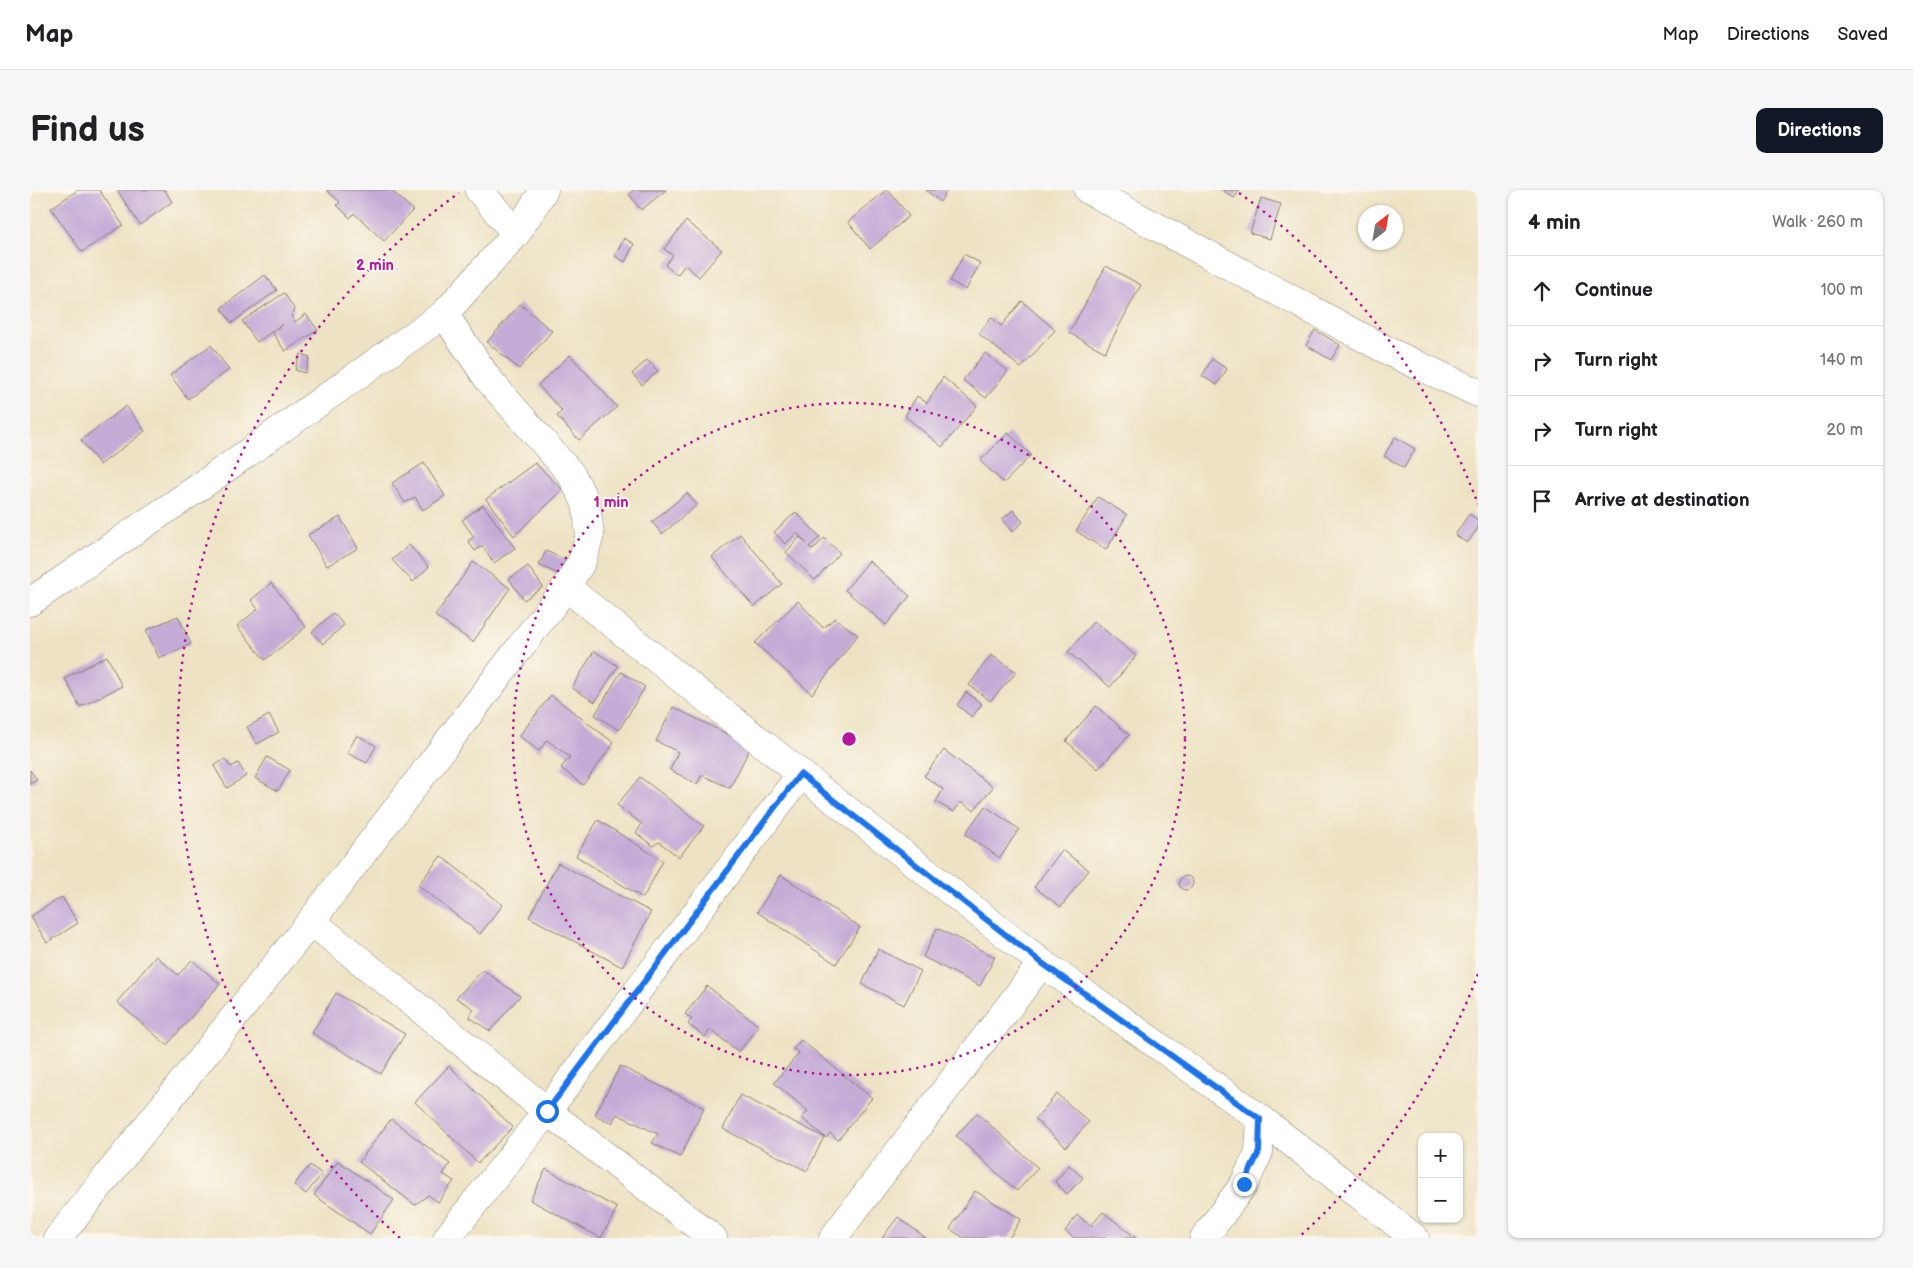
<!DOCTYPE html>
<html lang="en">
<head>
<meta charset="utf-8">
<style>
  :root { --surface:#fff; --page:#f6f6f6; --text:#202124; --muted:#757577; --line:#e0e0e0; --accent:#111827 }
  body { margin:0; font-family:"Balsamiq Sans",sans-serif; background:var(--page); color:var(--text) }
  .controls { position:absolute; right:15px; bottom:15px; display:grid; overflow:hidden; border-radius:10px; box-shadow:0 1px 4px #0004 }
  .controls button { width:45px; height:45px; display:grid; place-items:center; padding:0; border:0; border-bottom:1px solid var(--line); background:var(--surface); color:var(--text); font:25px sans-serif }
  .compass { position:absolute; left:1328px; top:15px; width:45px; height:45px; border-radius:50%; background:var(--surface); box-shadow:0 1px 4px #0004; rotate:31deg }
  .stop { position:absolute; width:15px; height:15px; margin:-11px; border:4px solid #1a73e8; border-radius:50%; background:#fff }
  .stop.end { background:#1a73e8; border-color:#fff; box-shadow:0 1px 5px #0008 }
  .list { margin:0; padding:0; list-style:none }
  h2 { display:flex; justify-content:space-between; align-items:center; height:65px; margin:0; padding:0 20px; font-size:21px }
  h2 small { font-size:16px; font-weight:400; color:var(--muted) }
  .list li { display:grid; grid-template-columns:32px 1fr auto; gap:15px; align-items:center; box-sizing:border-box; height:70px; padding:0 20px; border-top:1px solid var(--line) }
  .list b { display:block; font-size:19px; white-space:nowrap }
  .list em { font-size:16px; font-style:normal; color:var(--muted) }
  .icon { flex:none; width:28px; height:28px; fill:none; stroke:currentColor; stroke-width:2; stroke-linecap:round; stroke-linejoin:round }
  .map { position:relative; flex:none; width:1448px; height:1048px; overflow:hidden; border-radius:10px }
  header { display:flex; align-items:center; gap:30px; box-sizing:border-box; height:70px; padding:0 25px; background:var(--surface); border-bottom:1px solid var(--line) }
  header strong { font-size:24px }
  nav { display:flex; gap:28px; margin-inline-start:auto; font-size:18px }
  .intro { display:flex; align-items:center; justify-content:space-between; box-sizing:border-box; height:120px; padding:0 30px }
  h1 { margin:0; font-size:35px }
  .button { padding:12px 22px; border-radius:10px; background:var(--accent); color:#fff; font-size:18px; font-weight:700 }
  main { display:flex; gap:30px; padding:0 30px }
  aside { flex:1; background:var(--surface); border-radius:10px; box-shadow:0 1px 4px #0004 }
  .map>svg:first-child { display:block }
  .building { fill:#c5acd7 }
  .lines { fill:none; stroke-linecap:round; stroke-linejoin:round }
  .minor-casing { stroke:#847f70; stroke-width:29 }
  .minor { stroke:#fff; stroke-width:28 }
  .route { stroke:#1a73e8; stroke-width:6 }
  .ring { fill:none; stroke:#b5179e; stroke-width:2.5; stroke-dasharray:2.5 5 }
  .centre { fill:#b5179e; stroke:#fbf7ec; stroke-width:2.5 }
  .ring-label { font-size:15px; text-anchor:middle; font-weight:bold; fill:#b5179e; stroke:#fbf7ec; stroke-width:4; stroke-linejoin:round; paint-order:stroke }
</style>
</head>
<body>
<header>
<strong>Map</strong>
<nav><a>Map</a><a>Directions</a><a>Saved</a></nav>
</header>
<div class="intro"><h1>Find us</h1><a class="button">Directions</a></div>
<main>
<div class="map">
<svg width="1448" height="1048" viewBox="0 0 1448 1048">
  <rect width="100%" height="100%" fill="#fbf7ec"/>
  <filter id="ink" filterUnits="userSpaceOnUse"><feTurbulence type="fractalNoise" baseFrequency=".02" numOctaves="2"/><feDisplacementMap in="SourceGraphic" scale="10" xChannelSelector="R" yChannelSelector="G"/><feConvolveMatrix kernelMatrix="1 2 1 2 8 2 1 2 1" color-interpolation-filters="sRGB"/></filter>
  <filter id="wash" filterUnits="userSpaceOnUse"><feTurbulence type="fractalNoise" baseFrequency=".0096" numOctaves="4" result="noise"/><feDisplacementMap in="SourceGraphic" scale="20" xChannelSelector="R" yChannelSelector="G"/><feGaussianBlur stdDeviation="1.12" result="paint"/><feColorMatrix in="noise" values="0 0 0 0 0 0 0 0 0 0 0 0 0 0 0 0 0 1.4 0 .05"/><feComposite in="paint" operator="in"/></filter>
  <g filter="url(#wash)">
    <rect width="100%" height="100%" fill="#ede2c3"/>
    <g id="blocks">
      <g class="building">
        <polygon points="48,0 69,0 93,35 52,62 21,18"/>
        <polygon points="87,0 135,0 142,12 110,35"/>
        <polygon points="296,0 361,0 383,20 354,51 324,23 320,28 307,15 310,12"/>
        <polygon points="604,0 636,0 611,20 599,4"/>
        <polygon points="856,0 858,0 879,26 840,59 818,32"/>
        <polygon points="896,0 917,0 910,12"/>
        <polygon points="1192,0 1210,0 1204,8"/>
        <polygon points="1231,8 1251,14 1240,49 1220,43"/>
        <polygon points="656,31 692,60 669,87 655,75 647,85 635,75 643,65 634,59"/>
        <polygon points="594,48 604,54 595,72 585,66"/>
        <polygon points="934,64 950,73 936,100 920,91"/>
        <polygon points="1076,76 1111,95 1075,162 1039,143"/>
        <polygon points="235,85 247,100 202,133 191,118"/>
        <polygon points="254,103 265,120 261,126 265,132 276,124 288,140 255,161 242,142 253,134 227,152 212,131"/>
        <polygon points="992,111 1025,140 991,178 949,144 961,127 971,136"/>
        <polygon points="490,114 522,141 489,179 457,152"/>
        <polygon points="1285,140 1310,155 1301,170 1276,155"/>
        <polygon points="181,155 199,180 158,209 140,185"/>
        <polygon points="955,163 978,181 956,208 933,190"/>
        <polygon points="270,164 280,167 275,183 265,180"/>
        <polygon points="540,165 587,217 549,250 527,226 532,221 508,195"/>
        <polygon points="1182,169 1197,179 1187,195 1172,186"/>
        <polygon points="617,170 628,181 612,195 602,184"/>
        <polygon points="913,187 947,216 912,257 875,226 887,206 897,213"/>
        <polygon points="96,216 115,241 70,275 51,250"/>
        <polygon points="978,243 1001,265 974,293 950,271"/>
        <polygon points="1365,247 1385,259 1374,278 1354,266"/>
        <polygon points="394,273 415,306 393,320 385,307 375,313 362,293"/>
        <polygon points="505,273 533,300 484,346 456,309"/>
        <polygon points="657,303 667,315 632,344 622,332"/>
        <polygon points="1068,307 1097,325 1076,360 1046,341"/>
        <polygon points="453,315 485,358 464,373 452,356 445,361 438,351 444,347 432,330"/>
        <polygon points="983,320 993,332 982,342 972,329"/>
        <polygon points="766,322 790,347 779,357 783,360 794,348 810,363 785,390 756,362 770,347 777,354 767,343 755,354 744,342"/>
        <polygon points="1439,324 1448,330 1448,338 1437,353 1425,345"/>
        <polygon points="310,327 328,358 297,376 278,345"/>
        <polygon points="710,344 752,394 724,417 682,367"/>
        <polygon points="379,355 399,377 383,392 362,370"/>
        <polygon points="516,361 535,370 528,384 509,375"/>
        <polygon points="839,371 880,406 856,435 815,400"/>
        <polygon points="443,372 480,398 443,452 405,426"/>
        <polygon points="498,376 513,397 494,410 479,389"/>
        <polygon points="241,393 276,437 235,470 207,436 228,419 221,410"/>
        <polygon points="768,411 793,438 805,428 828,445 782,504 725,453"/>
        <polygon points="303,423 314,435 293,454 282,442"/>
        <polygon points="148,426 161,454 129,468 116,440"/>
        <polygon points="1064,431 1106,466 1080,497 1038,462"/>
        <polygon points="564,461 588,476 565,512 542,498"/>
        <polygon points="961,465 987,482 960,511 939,495"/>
        <polygon points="77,466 92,496 50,517 35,488"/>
        <polygon points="591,482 615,497 589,540 565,525"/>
        <polygon points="936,502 952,514 942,527 927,515"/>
        <polygon points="521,505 584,553 553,595 531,578 540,567 517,550 509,561 489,546"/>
        <polygon points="1066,516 1099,545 1068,579 1036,551"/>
        <polygon points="643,517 721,556 700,598 672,585 667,594 640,580 648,562 626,551"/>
        <polygon points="239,525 249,542 227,554 217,537"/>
        <polygon points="327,545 346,556 337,573 317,563"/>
        <polygon points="914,560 963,597 944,620 930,612 924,622 906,612 913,599 894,586"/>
        <polygon points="237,567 260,580 248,601 225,588"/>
        <polygon points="195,569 201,577 208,573 216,586 197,598 184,576"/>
        <polygon points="0,580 7,590 0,594"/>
        <polygon points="610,587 674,636 649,667 629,652 623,656 606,643 612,634 587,615"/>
        <polygon points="955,616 989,639 970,668 935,644"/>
        <polygon points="568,630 633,671 613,708 546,666"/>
        <polygon points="1032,660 1059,680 1031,717 1004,697"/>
        <polygon points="411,666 473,715 450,744 388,695"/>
        <polygon points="528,673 621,722 592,777 499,727"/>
        <polygon points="751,685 830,737 806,774 727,722"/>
        <circle cx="1156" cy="693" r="7"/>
        <polygon points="32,707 48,733 17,753 1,726"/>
        <polygon points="907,738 965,767 950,796 893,767"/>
        <polygon points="848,759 891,781 874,815 832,794"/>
        <polygon points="126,766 148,785 162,770 190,794 137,855 87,812"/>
        <polygon points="453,780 490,806 460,841 439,827 444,819 426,808"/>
        <polygon points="677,796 729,836 709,862 680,840 675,847 658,834 662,829 655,824"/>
        <polygon points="306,803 375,844 351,884 282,843"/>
        <polygon points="771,850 842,908 808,950 800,943 796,948 772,928 778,921 744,893 769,863 763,859"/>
        <polygon points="419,876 483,937 448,973 385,912"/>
        <polygon points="590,876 674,918 650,967 622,953 628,944 587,924 582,933 565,925"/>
        <polygon points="1027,904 1059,932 1036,957 1005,929"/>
        <polygon points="710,905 794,947 777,981 693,939"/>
        <polygon points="947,923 1008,978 987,1001 926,946"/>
        <polygon points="361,929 420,974 413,984 424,991 408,1012 398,1005 385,1015 329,972"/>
        <polygon points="308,971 364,1010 340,1044 284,1005"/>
        <polygon points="280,975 292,984 276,1004 264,995"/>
        <polygon points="1039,975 1053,988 1037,1004 1025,992"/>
        <polygon points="516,979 587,1018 571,1048 500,1010"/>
        <polygon points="945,1001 991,1029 979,1048 934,1048 920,1039"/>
        <polygon points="1073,1022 1106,1048 1044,1048 1035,1041 1047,1025 1061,1036"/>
        <polygon points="868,1027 896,1048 852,1048"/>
      </g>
    </g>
  </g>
  <g filter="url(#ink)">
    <use href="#blocks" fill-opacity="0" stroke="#847f70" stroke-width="1"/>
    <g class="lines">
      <g class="minor-casing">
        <g id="minor">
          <polyline points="449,0 486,44"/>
          <polyline points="1058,0 1362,163 1448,203"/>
          <polyline points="414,124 458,189 541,284 556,313 560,345 552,371 536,397 771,584 1012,773 1231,929 1385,1048"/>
          <polyline points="0,412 165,300 414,124 486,44 514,0"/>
          <polyline points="281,731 517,921 683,1048"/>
          <polyline points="28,1048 281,731 536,397"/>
          <polyline points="417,1048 517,921 771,584"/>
          <polyline points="803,1048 1012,773"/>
          <polyline points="1174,1048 1214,994 1229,962 1231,929"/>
        </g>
      </g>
      <use href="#minor" class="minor"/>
    </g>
  </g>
  <g class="lines" filter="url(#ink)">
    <polyline class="route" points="517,921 770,584 1012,773 1230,929 1229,962 1214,994"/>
  </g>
  <g class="ring">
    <circle cx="819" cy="549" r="336"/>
    <path d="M1448 784A671 671 0 0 1 1268 1048M370 1048A671 671 0 0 1 429 3M1209 3A671 671 0 0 1 1448 314"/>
  </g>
  <circle cx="819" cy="549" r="8" class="centre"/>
  <g class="ring-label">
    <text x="345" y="80">2 min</text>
    <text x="581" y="317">1 min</text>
  </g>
</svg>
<div class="controls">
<button>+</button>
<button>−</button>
</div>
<svg class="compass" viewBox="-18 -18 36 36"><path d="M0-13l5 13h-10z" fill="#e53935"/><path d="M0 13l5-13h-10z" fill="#757577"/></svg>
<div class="stop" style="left:517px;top:921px"></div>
<div class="stop end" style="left:1214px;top:994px"></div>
</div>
<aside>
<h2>4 min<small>Walk · 260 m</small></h2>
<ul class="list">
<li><svg class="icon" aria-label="ahead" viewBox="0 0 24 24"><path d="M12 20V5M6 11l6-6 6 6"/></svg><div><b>Continue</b></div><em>100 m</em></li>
<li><svg class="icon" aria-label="right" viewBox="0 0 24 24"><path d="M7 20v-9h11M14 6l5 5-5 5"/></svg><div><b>Turn right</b></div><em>140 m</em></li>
<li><svg class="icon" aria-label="right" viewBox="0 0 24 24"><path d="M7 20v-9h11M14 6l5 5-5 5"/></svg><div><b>Turn right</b></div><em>20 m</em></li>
<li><svg class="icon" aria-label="arrive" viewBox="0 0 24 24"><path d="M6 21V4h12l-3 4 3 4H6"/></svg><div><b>Arrive at destination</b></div></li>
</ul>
</aside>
</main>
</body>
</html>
